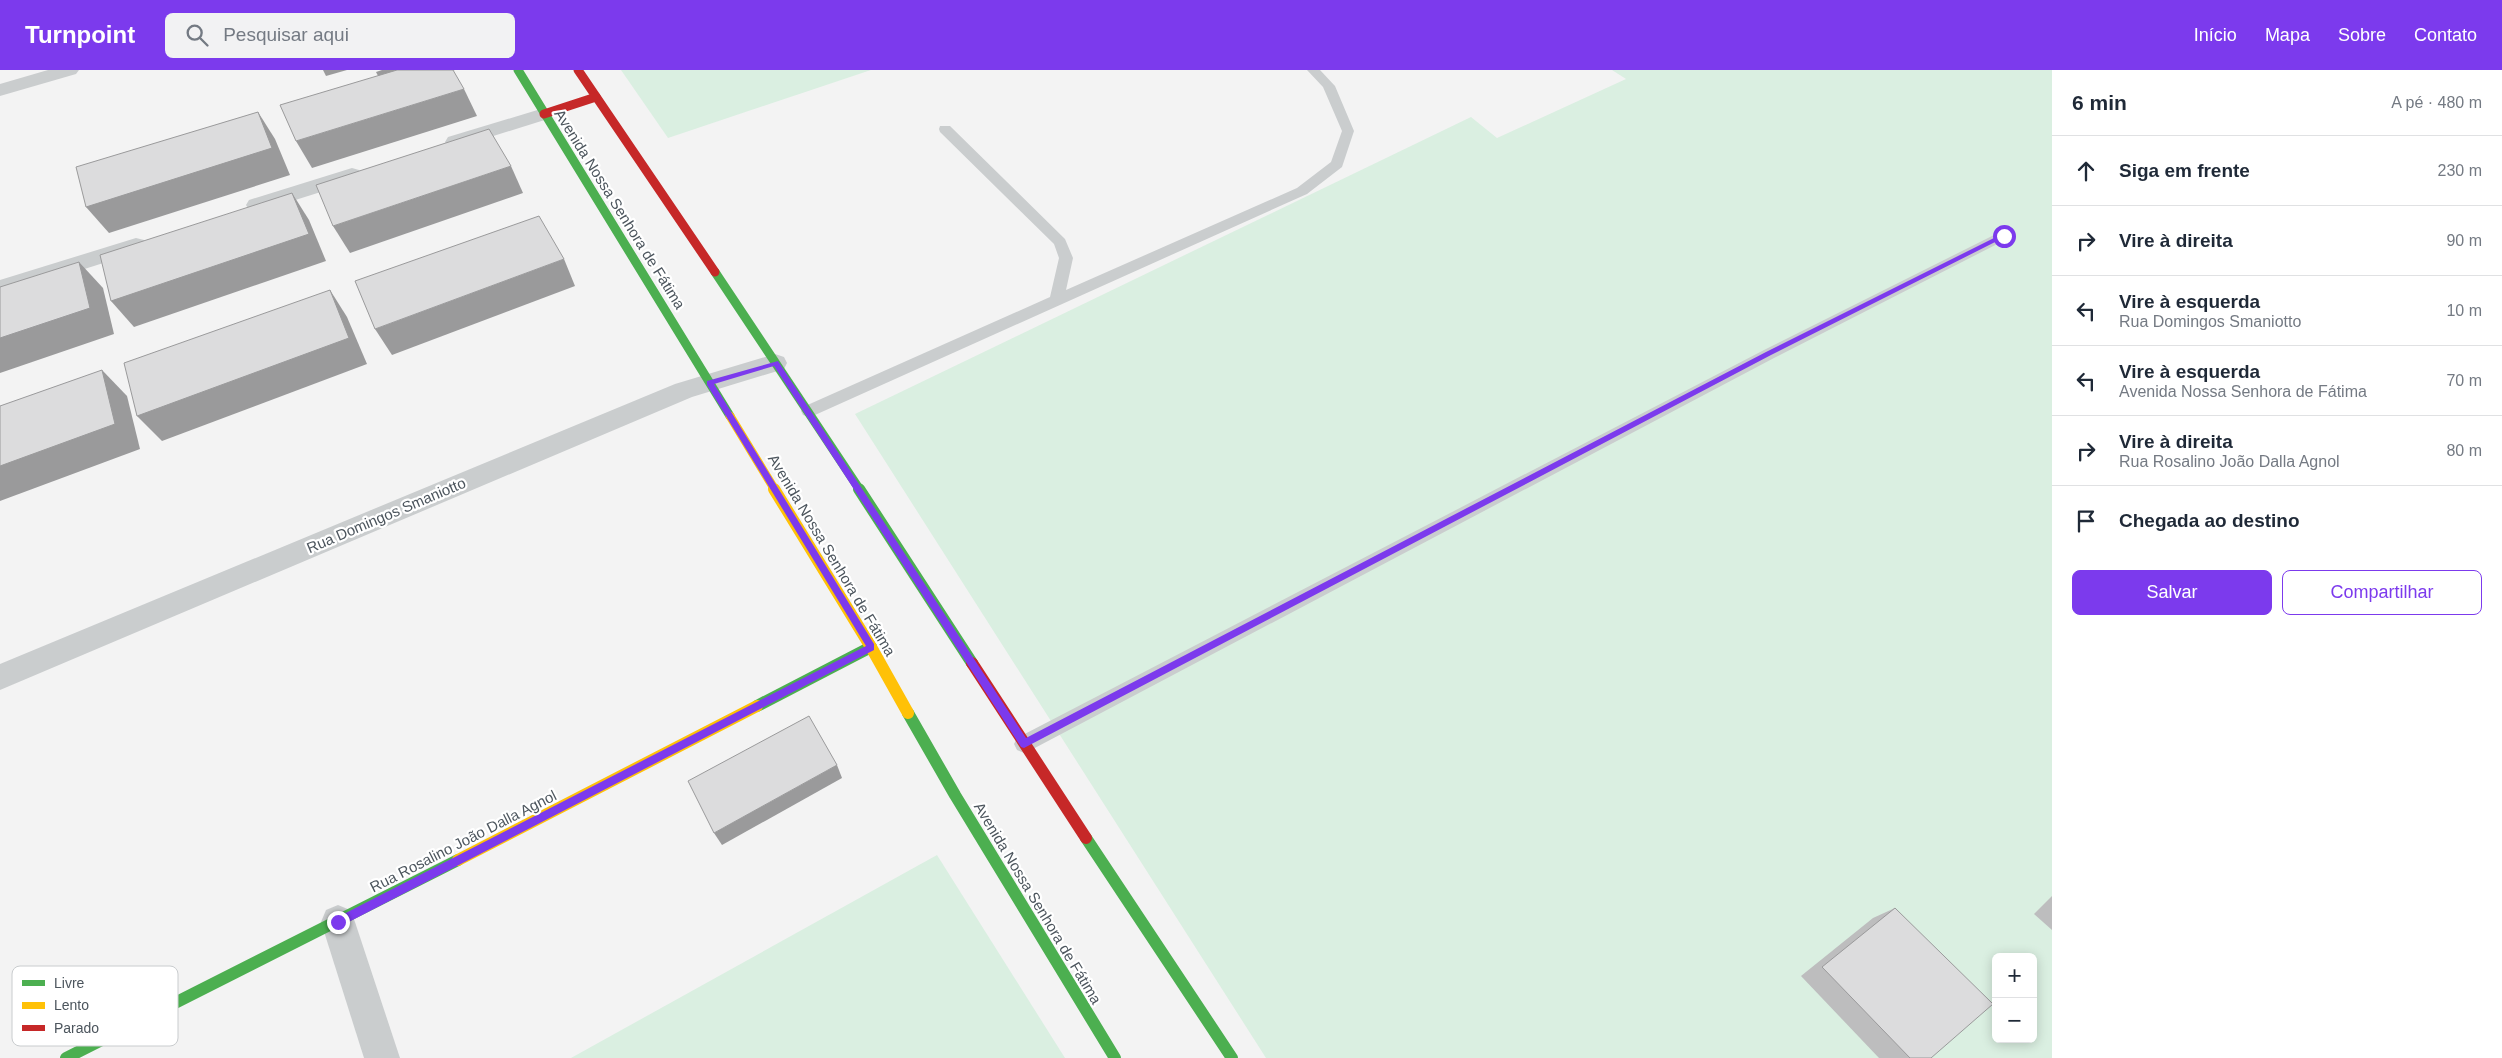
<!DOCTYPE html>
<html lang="pt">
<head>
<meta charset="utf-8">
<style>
  :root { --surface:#fff; --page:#f2f2f3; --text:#1f2937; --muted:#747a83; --line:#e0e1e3; --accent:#7c3aed }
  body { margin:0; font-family:Helvetica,sans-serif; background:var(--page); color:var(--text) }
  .controls { position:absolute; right:15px; bottom:15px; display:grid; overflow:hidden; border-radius:8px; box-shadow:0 2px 12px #0003 }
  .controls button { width:45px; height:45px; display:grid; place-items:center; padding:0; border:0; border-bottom:1px solid var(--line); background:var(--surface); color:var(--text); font:25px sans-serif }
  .stop { position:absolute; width:15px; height:15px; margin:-11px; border:4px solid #7c3aed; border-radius:50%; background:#fff }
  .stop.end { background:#7c3aed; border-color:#fff; box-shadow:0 1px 5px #0008 }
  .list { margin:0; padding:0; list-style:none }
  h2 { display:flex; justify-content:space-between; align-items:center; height:65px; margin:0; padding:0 20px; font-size:21px }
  h2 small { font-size:16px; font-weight:400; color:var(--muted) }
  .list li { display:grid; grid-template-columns:32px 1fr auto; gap:15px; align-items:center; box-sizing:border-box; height:70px; padding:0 20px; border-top:1px solid var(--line) }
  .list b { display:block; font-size:19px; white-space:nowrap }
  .list p { margin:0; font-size:16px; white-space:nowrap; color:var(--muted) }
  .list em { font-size:16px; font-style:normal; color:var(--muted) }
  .actions { display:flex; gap:10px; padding:15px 20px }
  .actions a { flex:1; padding:11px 0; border:1px solid var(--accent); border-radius:8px; text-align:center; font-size:18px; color:var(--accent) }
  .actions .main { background:var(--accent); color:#fff }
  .icon { flex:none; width:28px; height:28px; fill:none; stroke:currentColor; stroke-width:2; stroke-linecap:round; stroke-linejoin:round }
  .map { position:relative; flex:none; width:2052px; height:988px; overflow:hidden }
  header { display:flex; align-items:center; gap:30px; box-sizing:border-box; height:70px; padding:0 25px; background:var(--accent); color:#fff }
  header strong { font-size:24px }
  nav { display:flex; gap:28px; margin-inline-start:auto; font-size:18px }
  .search { width:350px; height:45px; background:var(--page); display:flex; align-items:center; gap:12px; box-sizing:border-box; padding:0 18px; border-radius:8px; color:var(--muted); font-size:19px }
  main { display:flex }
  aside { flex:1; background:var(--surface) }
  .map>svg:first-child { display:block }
  .green { fill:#daefe1; fill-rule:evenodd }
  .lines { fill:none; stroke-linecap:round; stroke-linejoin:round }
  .lane { fill:#cacdce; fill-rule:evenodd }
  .street { fill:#cacdce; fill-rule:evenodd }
  .fast-far1 { stroke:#4caf50; stroke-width:9 }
  .fast { stroke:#4caf50; stroke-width:12 }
  .slow-far1 { stroke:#ffc107; stroke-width:9 }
  .slow { stroke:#ffc107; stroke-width:12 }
  .jam-far1 { stroke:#c62828; stroke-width:9 }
  .jam { stroke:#c62828; stroke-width:12 }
  .wall { fill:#bdbdbe }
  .shaded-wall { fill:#9a9a9b }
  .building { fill:#dcdcdd; stroke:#9a9a9b }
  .route { fill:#7c3aed }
  .labels { text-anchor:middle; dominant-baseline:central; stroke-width:4.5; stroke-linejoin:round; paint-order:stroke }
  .street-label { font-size:15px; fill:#4c555d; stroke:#fff }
  .key { fill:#fff; stroke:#c9ccce; stroke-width:1 }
  .key-label { font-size:14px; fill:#4c555d }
</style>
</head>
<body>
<header>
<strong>Turnpoint</strong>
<div class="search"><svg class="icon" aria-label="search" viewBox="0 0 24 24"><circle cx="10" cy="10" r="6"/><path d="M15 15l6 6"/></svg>Pesquisar aqui</div>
<nav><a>Início</a><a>Mapa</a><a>Sobre</a><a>Contato</a></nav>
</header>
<main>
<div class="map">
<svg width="2052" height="988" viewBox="0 0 2052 988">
  <rect width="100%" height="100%" fill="#f3f3f3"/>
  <g class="green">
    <polygon points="621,0 871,0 668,68"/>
    <path d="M1612 0H2052V988H1266L855 344 1471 47 1497 68 1626 9ZM1996 887H2033V969H1996Z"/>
    <polygon points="937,785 1065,988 571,988"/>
  </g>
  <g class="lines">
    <g class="lane">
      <polygon points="1307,0 1320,0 1335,16 1354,61 1342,97 1307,124 815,345 809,347 803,345 801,341 803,337 1050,227 1059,188 1054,174 940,62 939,59 940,56 950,56 1065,169 1073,188 1066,220 1297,118 1331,92 1342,61 1323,17"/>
      <polygon points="2004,160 2011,165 2009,168 1774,288 1031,680 1024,683 1017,680 1014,674 1017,668 1764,280"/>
    </g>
    <g class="street">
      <polygon points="48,0 79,0 76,4 0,26 0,14"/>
      <polygon points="544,38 551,40 554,44 551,48 455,78 448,77 445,72 448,67"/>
      <polygon points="352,98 359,100 363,105 359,110 257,142 249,140 246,135 249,130"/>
      <polygon points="136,168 144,170 147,175 144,180 0,226 0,210"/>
      <polygon points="775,284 784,287 787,293 784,299 692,327 0,620 0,594 675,314"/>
      <polygon points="338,835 350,840 355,852 400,988 364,988 321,852 326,840"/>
    </g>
    <g class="fast-far1">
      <polyline points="518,0 730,346"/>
      <polyline points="715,202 860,420"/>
    </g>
    <g class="fast">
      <polyline points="859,419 972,593"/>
      <polyline points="757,636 871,577"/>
      <polyline points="908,643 955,725 1115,988"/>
      <polyline points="1086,768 1232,988"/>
      <polyline points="66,988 458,790"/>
    </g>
    <polyline class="slow-far1" points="730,346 775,420"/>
    <g class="slow">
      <polyline points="774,419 871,577 908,643"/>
      <polyline points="458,790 757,636"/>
    </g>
    <g class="jam-far1">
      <polyline points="578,0 715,202"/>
      <polyline points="544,44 596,27"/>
    </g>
    <polyline class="jam" points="972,593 1086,768"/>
  </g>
  <g class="wall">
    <polygon points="2052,826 2052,860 2034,844"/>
    <polygon points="1895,838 1931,988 1879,988 1801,906 1873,848"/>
  </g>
  <g class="shaded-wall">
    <polygon points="323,0 347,0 326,6"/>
    <polygon points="382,0 455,0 386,21 376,2"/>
    <polygon points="464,19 477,46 312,98 296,71"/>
    <polygon points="258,42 275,69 290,105 109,163 86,137"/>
    <polygon points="511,96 523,123 350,183 333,156"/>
    <polygon points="292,123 309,150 326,191 134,257 111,231"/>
    <polygon points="564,189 575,216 392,285 375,259"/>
    <polygon points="79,192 103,218 114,264 0,303 0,268"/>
    <polygon points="330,220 347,247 367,294 162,371 137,346"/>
    <polygon points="102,300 127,326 140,379 0,431 0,396"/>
    <polygon points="837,695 842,708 722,775 714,763"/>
  </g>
  <g class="building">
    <polygon points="397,0 453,0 464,19 296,71 280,35"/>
    <polygon points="258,42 272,78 86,137 76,97"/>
    <polygon points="489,59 511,96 333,156 316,115"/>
    <polygon points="292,123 309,164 111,231 100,185"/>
    <polygon points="539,146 564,189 375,259 355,211"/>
    <polygon points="79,192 90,238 0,268 0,217"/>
    <polygon points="330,220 349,268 137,346 124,293"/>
    <polygon points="102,300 115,354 0,396 0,336"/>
    <polygon points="809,646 837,695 714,763 688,711"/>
    <polygon points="1895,838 1993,934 1931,988 1910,988 1822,897"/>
  </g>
  <polygon class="route" points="2002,164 2007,166 1771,285 1024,678 1021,677 774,296 714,314 874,574 874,580 341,856 334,856 333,852 334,849 866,576 707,315 707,311 778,291 1026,668 1766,282"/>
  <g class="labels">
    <g class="street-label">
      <text transform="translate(620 139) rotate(58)">Avenida Nossa Senhora de Fátima</text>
      <text transform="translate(386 445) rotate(-23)">Rua Domingos Smaniotto</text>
      <text transform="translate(832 485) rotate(59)">Avenida Nossa Senhora de Fátima</text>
      <text transform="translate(463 771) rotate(-27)">Rua Rosalino João Dalla Agnol</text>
      <text transform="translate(1038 833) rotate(59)">Avenida Nossa Senhora de Fátima</text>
    </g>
  </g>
  <rect x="12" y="896" width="166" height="80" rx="8" class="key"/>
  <rect x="22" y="910" width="23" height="6" fill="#4caf50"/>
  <rect x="22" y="932" width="23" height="7" fill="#ffc107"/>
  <rect x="22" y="955" width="23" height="6" fill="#c62828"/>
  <g class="key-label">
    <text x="54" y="918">Livre</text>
    <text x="54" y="940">Lento</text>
    <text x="54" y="963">Parado</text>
  </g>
</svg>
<div class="controls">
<button>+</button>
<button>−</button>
</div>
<div class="stop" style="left:2004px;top:166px"></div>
<div class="stop end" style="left:338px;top:852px"></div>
</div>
<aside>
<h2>6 min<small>A pé · 480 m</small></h2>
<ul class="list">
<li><svg class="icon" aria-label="ahead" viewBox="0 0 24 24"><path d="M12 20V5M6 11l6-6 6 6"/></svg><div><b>Siga em frente</b></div><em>230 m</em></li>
<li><svg class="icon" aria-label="right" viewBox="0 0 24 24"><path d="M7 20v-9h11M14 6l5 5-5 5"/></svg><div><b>Vire à direita</b></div><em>90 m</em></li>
<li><svg class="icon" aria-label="left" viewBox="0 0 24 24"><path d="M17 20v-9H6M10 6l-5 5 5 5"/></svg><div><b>Vire à esquerda</b><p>Rua Domingos Smaniotto</p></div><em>10 m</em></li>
<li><svg class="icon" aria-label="left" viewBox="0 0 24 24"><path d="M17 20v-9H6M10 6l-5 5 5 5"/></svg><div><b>Vire à esquerda</b><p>Avenida Nossa Senhora de Fátima</p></div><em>70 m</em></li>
<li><svg class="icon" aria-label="right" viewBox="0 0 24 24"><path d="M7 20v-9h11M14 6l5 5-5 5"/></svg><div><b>Vire à direita</b><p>Rua Rosalino João Dalla Agnol</p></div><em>80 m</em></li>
<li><svg class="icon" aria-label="arrive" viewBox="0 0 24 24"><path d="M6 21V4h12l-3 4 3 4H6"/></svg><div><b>Chegada ao destino</b></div></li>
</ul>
<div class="actions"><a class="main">Salvar</a><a>Compartilhar</a></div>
</aside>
</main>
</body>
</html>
